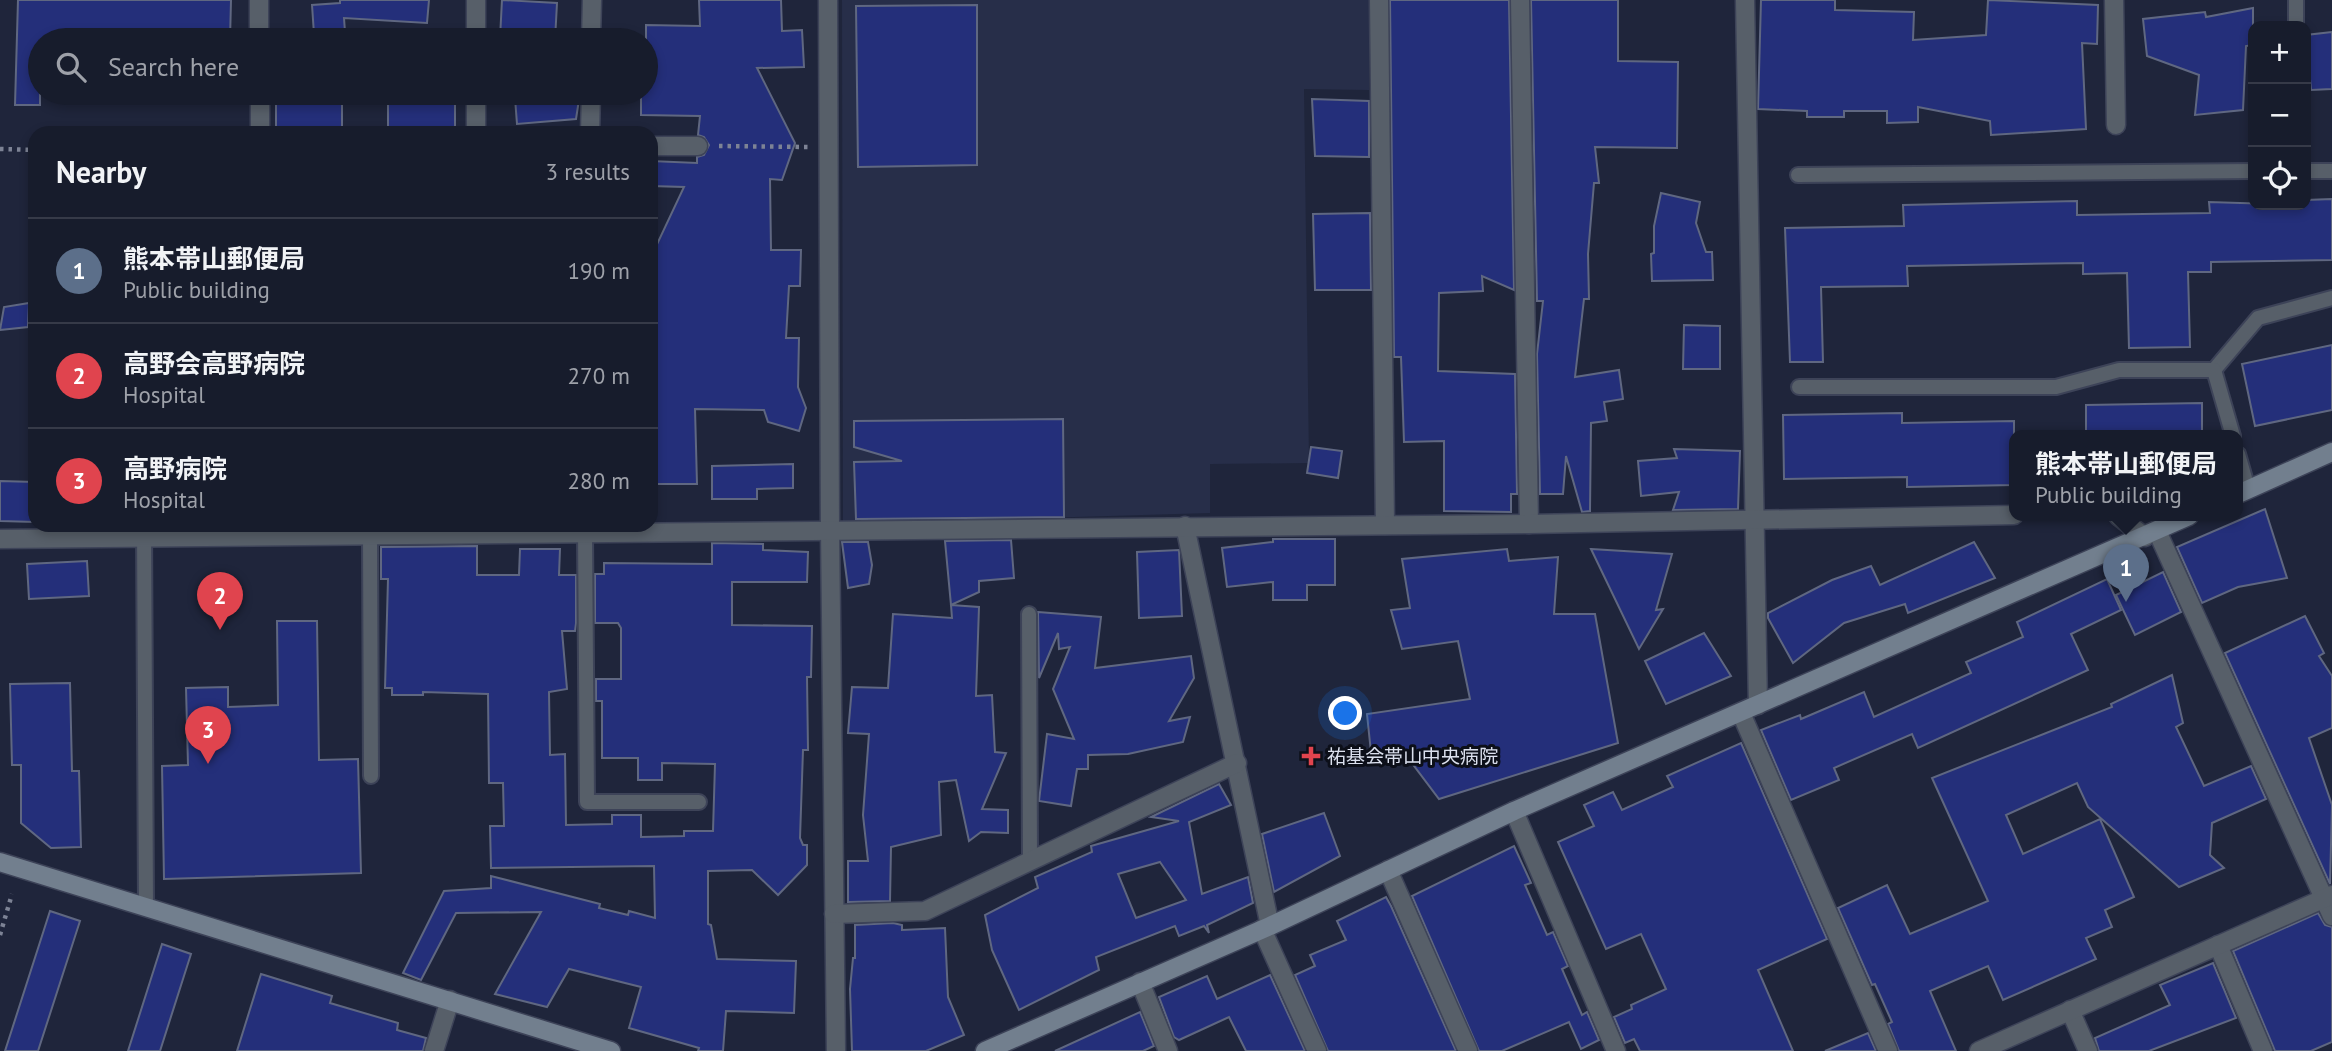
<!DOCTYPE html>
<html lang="en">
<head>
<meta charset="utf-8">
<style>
  :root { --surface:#171c2c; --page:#242938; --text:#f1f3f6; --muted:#9ea1a9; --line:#363a48; --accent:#a8b0fc }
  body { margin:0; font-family:"PT Sans","Noto Sans JP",sans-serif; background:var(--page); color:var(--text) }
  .controls { position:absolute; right:21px; top:21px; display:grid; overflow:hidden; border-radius:14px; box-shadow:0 4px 10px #0003 }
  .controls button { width:63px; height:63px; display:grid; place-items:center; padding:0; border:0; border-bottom:2px solid var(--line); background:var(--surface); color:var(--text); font:35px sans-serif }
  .you { position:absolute; left:1346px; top:714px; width:24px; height:24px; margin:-18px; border:5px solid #fff; border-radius:50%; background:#1a73e8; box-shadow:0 0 0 10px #1a73e833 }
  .badge { display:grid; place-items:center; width:46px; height:46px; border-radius:50%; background:var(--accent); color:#fff; font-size:23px; font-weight:700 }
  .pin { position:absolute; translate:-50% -58px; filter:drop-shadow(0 2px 4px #0008) }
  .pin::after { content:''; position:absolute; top:37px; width:24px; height:21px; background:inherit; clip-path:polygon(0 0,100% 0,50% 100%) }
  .popup { position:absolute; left:2009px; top:430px; width:234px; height:91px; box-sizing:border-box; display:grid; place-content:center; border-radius:14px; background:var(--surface); filter:drop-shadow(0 2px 5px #0005); font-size:23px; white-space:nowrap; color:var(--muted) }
  .popup b { font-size:26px; color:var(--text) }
  .popup::after { content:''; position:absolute; left:50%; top:100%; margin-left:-14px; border:14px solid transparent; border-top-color:var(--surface) }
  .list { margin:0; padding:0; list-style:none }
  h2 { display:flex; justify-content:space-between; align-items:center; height:91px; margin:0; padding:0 28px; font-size:30px }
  h2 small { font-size:23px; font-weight:400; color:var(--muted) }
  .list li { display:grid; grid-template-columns:46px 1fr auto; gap:21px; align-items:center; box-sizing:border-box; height:105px; padding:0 28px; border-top:2px solid var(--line) }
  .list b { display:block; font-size:26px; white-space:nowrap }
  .list p { margin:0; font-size:23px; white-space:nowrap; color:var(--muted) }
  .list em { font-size:23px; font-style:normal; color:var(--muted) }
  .icon { flex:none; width:38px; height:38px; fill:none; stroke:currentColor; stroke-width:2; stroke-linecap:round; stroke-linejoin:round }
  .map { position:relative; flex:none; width:2332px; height:1051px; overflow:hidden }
  .search { position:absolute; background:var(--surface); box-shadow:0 4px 10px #0003; left:28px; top:28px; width:630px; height:77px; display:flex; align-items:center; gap:18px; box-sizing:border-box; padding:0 24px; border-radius:38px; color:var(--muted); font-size:26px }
  .panel { position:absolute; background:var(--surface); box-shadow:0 4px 10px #0003; left:28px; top:126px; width:630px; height:406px; border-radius:21px }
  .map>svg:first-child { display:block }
  .built { fill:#272e49 }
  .building { fill:#242f7a; stroke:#5f6781; stroke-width:2; fill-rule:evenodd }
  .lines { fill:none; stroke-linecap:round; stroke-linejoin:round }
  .lane-casing { stroke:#3d4358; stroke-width:18 }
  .street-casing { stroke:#3d4358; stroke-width:21 }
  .secondary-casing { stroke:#3d4358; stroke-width:21 }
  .path { stroke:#7d8395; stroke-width:4.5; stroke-dasharray:3.5 5; stroke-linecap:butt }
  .lane { stroke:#575f69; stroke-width:14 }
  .street { stroke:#575f69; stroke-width:18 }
  .secondary { stroke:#727f8e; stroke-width:18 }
  .health-dot { fill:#e0444e; stroke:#0c0f19; stroke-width:2.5 }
  .labels { text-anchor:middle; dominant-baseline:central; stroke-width:6; stroke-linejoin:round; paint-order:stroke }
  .poi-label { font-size:19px; fill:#dbe0ee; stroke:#0c0f19; text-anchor:start }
</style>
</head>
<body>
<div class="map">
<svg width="2332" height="1051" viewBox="0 0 2332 1051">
  <rect width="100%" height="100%" fill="#1f253b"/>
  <polygon class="built" points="842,0 1369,0 1369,90 1304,89 1309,463 1210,464 1210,513 843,524"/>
  <g class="building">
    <polygon points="18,0 231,0 230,40 40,40 40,105 15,105"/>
    <polygon points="340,0 429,0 427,23 344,18 345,32 314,34 312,5 340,3"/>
    <polygon points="502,0 557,3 555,40 500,38"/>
    <polygon points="699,0 781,0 782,31 802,30 804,67 757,68 795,143 782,180 770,179 771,250 801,250 800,286 789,286 786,338 799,338 798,387 806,408 799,431 768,422 764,410 695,409 697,484 651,484 651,257 684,187 651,186 651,161 697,163 697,157 704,155 709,145 704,137 698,135 700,116 641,115 641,93 646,93 646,25 700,26"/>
    <polygon points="1390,0 1509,0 1514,290 1482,276 1483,291 1439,293 1438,371 1515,374 1517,494 1511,494 1511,512 1444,511 1444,441 1404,442 1401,357 1394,357"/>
    <polygon points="1531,0 1618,0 1618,61 1678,62 1677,148 1595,147 1599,183 1594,183 1588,254 1589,299 1584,299 1575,377 1619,370 1623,399 1604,402 1607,421 1591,423 1590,511 1582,512 1566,456 1563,494 1540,494 1537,354 1543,301 1537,301"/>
    <polygon points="1761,0 1835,0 1835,10 1914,12 1913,40 1986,35 1988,0 2098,5 2097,44 2082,43 2086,129 1991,135 1990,121 1918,107 1918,122 1887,123 1887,111 1844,111 1844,117 1807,117 1807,111 1758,109"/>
    <polygon points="977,5 977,165 858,167 856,6"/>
    <polygon points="2253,8 2253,45 2246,46 2243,110 2195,115 2199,75 2147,56 2143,19 2205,12 2206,17"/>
    <polygon points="2332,32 2332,89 2311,90 2306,35"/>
    <polygon points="580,93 576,119 517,124 515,98"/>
    <polygon points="1312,99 1369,101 1369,157 1315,156"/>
    <polygon points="342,100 342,131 276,133 276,101"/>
    <polygon points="388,101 455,102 455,133 388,133"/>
    <polygon points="1661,193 1700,202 1696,223 1706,252 1712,252 1713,280 1652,281 1651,254 1654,253 1654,226"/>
    <polygon points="2332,199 2332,260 2211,262 2211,272 2188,272 2190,347 2129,348 2127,273 2083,274 2083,263 1907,266 1908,286 1821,287 1823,362 1790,362 1785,228 1904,226 1903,205 2077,201 2077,215 2210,213 2209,202 2306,205 2306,200"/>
    <polygon points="1370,213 1371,290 1315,290 1313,214"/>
    <polygon points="29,303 28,327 0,330 4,307"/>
    <polygon points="1684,325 1720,326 1720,369 1683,369"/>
    <polygon points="2332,345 2332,410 2255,426 2242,364"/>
    <polygon points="2202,403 2202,436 2086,436 2086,405"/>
    <polygon points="1902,413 1902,423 2014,421 2014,485 1907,487 1907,477 1784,479 1783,415"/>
    <polygon points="1063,419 1064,517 856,519 854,462 902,461 854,447 854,421"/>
    <polygon points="1311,447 1342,451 1338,478 1307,473"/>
    <polygon points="1674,449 1740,451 1738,509 1673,510 1679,492 1641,496 1638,461 1677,458"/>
    <polygon points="793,464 793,488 757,489 757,499 712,499 712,466"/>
    <polygon points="0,481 35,482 35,522 0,521"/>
    <polygon points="2265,509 2287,578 2238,587 2202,603 2177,547"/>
    <polygon points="1273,539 1335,539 1335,585 1307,585 1307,600 1273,600 1273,582 1227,587 1222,548 1273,542"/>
    <polygon points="1011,540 1014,578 979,581 979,592 951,605 945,541"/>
    <polygon points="842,542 868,542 872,565 869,584 848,588"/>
    <polygon points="1974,542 1995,578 1908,613 1905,604 1844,623 1793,663 1768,618 1768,613 1832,580 1871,566 1880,585"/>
    <polygon points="712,543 763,544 763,550 808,552 807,582 732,582 732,625 812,626 811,677 807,677 808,750 803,750 800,838 803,845 807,845 807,865 778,895 752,870 708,871 708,924 711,925 717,959 796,961 794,1013 726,1011 723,1051 698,1051 699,1048 629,1028 641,987 569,969 547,1007 495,994 541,912 456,913 421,980 403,973 444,891 491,888 491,876 600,904 599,908 628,915 629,911 655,918 654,866 491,868 490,826 504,826 503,783 489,783 488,694 423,692 423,695 392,695 392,688 385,688 388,579 381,579 381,547 477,546 477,575 519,575 520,549 560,549 559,575 576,575 576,623 575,631 562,631 567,689 549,692 550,755 565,754 566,825 612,824 612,815 641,815 641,837 684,836 684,831 713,831 715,764 662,763 662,780 638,780 638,758 602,758 602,701 596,701 596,679 621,679 621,628 618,623 595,623 595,574 604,574 604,563 712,564"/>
    <polygon points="1507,549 1509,561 1558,557 1554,614 1595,614 1618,743 1439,799 1402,750 1372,762 1367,714 1470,699 1458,641 1402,649 1391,610 1410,608 1402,559"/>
    <polygon points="1591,549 1672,554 1656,610 1663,609 1639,649"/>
    <polygon points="1179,550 1182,616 1139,618 1137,552"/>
    <polygon points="87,561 89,596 29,599 27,564"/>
    <polygon points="2163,572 2181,612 2135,635 2116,595"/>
    <polygon points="2107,579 2121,610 2071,634 2088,670 1918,748 1912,734 1834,768 1839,780 1791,800 1761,730 1800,715 1801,719 1864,692 1874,717 1971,673 1966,662 2023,637 2017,622"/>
    <polygon points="951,605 979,607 976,696 992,695 995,752 1006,753 982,809 1008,810 1008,833 981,832 969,841 956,780 939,782 941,835 891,847 890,901 848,902 848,861 868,861 863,815 869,734 848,733 852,687 888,688 893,614 952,618"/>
    <polygon points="1038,612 1101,617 1095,668 1191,656 1194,678 1169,721 1190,717 1183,742 1128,754 1088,755 1088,769 1077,769 1071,806 1039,801 1047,734 1074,739 1053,689 1070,647 1059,649 1058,633 1039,678"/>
    <polygon points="2305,616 2324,653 2319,656 2332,676 2332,728 2309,738 2332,805 2330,884 2225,653"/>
    <polygon points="277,621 317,621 319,760 358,759 361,873 164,879 162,766 188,765 186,688 228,687 228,707 278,705"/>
    <polygon points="1704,633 1731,676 1666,704 1645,661"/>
    <polygon points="2172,675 2183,723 2176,727 2204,786 2251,766 2266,799 2212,823 2210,855 2224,868 2179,887 2088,807 2077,783 2006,815 2023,854 2100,819 2134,897 2105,910 2112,927 2086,938 2096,959 2003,1000 1988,966 1930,991 1956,1051 1899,1051 1888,1024 1892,1022 1875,984 1872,985 1838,908 1887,885 1910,934 1988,901 1932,778 2112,707 2111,704"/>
    <polygon points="70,683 72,771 79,771 81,847 51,848 21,823 21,765 12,765 10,684"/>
    <polygon points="1741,743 1827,939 1758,970 1793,1051 1640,1051 1634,1039 1625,1043 1614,1017 1632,1009 1631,1005 1666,989 1641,934 1606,949 1558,842 1594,826 1584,805 1613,792 1622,810 1673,787 1667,776"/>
    <path d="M1219 784 1231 805 1189 822 1202 894 1248 877 1253 903 1207 925 1209 933 1204 926 1179 936 1175 926 1096 957 1099 970 1019 1010 992 950 985 915 1038 888 1035 877 1092 852 1091 846 1179 821 1151 817ZM1160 862 1186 900 1136 918 1118 874Z"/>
    <polygon points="1324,813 1340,856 1274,892 1262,834"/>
    <polygon points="1514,846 1531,883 1525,885 1547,935 1553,932 1568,966 1562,969 1582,1015 1587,1012 1599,1040 1581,1049 1569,1022 1502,1051 1479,1051 1412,896"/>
    <polygon points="1386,897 1391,906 1456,1051 1328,1051 1295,975 1315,966 1310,955 1346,940 1337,921"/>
    <polygon points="50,911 80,921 38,1051 5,1051"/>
    <polygon points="2318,913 2325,925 2332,927 2332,1042 2311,1051 2275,1051 2233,951"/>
    <polygon points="893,923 902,925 902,930 945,928 948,997 964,1035 926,1051 852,1051 850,989 853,958 855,958 855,925"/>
    <polygon points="162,944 191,954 160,1051 128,1051"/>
    <polygon points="2213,963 2236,1018 2149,1051 2099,1051 2095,1038 2170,1005 2160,985"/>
    <polygon points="261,974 332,996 330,1003 398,1023 397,1030 426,1038 423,1051 237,1051"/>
    <polygon points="1270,975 1305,1051 1246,1051 1229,1017 1179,1040 1174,1037 1159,997 1207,976 1217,999"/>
    <polygon points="1140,1012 1154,1046 1143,1051 1055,1051"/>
    <polygon points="1868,1033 1876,1051 1825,1051"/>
  </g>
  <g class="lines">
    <g class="lane-casing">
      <g id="lane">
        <polyline points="2296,0 2296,26"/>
        <polyline points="2306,171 2332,171"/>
        <polyline points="1798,175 2253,171"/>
        <polyline points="2214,370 2258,318 2332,298"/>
        <polyline points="1799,387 2056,387 2119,370 2214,370 2233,436"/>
        <polyline points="2238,454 2248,489"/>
        <polyline points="144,525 146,906"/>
        <polyline points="585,532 587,802 699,802"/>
        <polyline points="370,535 371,776"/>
        <polyline points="1029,614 1030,861"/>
      </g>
    </g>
    <g class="street-casing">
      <g id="street">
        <polyline points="259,0 259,40"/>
        <polyline points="828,0 830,530 836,1051"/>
        <polyline points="1379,0 1385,525"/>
        <polyline points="1520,0 1529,524"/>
        <polyline points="1745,0 1758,705"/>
        <polyline points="2114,0 2116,125"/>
        <polyline points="476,40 476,0"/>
        <polyline points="591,40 592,0"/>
        <polyline points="260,93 260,133"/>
        <polyline points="476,133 476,93"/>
        <polyline points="590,133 591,93"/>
        <polyline points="651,146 698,146"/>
        <polyline points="2118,516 2145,537"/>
        <polyline points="1185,526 1270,926"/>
        <polyline points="2157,531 2332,916"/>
        <polyline points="0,539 1529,524 2014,515"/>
        <polyline points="1741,713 1888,1051"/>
        <polyline points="1514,811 1616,1051"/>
        <polyline points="1388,870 1468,1051"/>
        <polyline points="834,914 925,911 1237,763"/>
        <polyline points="1262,929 1317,1051"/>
        <polyline points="2218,945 2263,1051"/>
        <polyline points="1140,982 1168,1051"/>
        <polyline points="2070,1010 2088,1051"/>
        <polyline points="434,1051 450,1000"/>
        <polyline points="1979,1051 2332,895"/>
      </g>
    </g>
    <g class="secondary-casing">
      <g id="secondary">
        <polyline points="2238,494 2332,452"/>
        <polyline points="0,862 611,1051"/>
        <polyline points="985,1051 1270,926 1514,811 2189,516"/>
      </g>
    </g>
    <g class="path">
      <polyline points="719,146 809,147"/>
      <polyline points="0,149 35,150"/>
      <polyline points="0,935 12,894"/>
    </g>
    <use href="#lane" class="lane"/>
    <use href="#street" class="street"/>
    <use href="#secondary" class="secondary"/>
  </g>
  <path class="health-dot" d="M1307.5 745.5h7v7h7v7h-7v7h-7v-7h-7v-7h7z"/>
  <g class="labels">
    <g class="poi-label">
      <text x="1327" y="756">祐基会帯山中央病院</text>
    </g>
  </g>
</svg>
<div class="controls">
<button>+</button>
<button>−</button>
<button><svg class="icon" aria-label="locate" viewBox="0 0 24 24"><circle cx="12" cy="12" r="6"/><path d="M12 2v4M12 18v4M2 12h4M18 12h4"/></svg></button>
</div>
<div class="you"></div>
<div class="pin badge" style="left:2126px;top:602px;background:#5c6f8a">1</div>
<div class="popup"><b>熊本帯山郵便局</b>Public building</div>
<div class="pin badge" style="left:220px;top:630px;background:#e0444e">2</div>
<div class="pin badge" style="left:208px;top:764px;background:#e0444e">3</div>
<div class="search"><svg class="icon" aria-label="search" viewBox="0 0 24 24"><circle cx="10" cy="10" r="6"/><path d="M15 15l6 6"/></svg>Search here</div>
<section class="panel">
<h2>Nearby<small>3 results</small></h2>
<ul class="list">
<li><span class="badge" style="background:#5c6f8a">1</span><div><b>熊本帯山郵便局</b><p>Public building</p></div><em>190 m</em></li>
<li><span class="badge" style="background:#e0444e">2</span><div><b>高野会高野病院</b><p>Hospital</p></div><em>270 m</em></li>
<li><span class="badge" style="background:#e0444e">3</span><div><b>高野病院</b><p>Hospital</p></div><em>280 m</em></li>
</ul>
</section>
</div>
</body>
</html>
